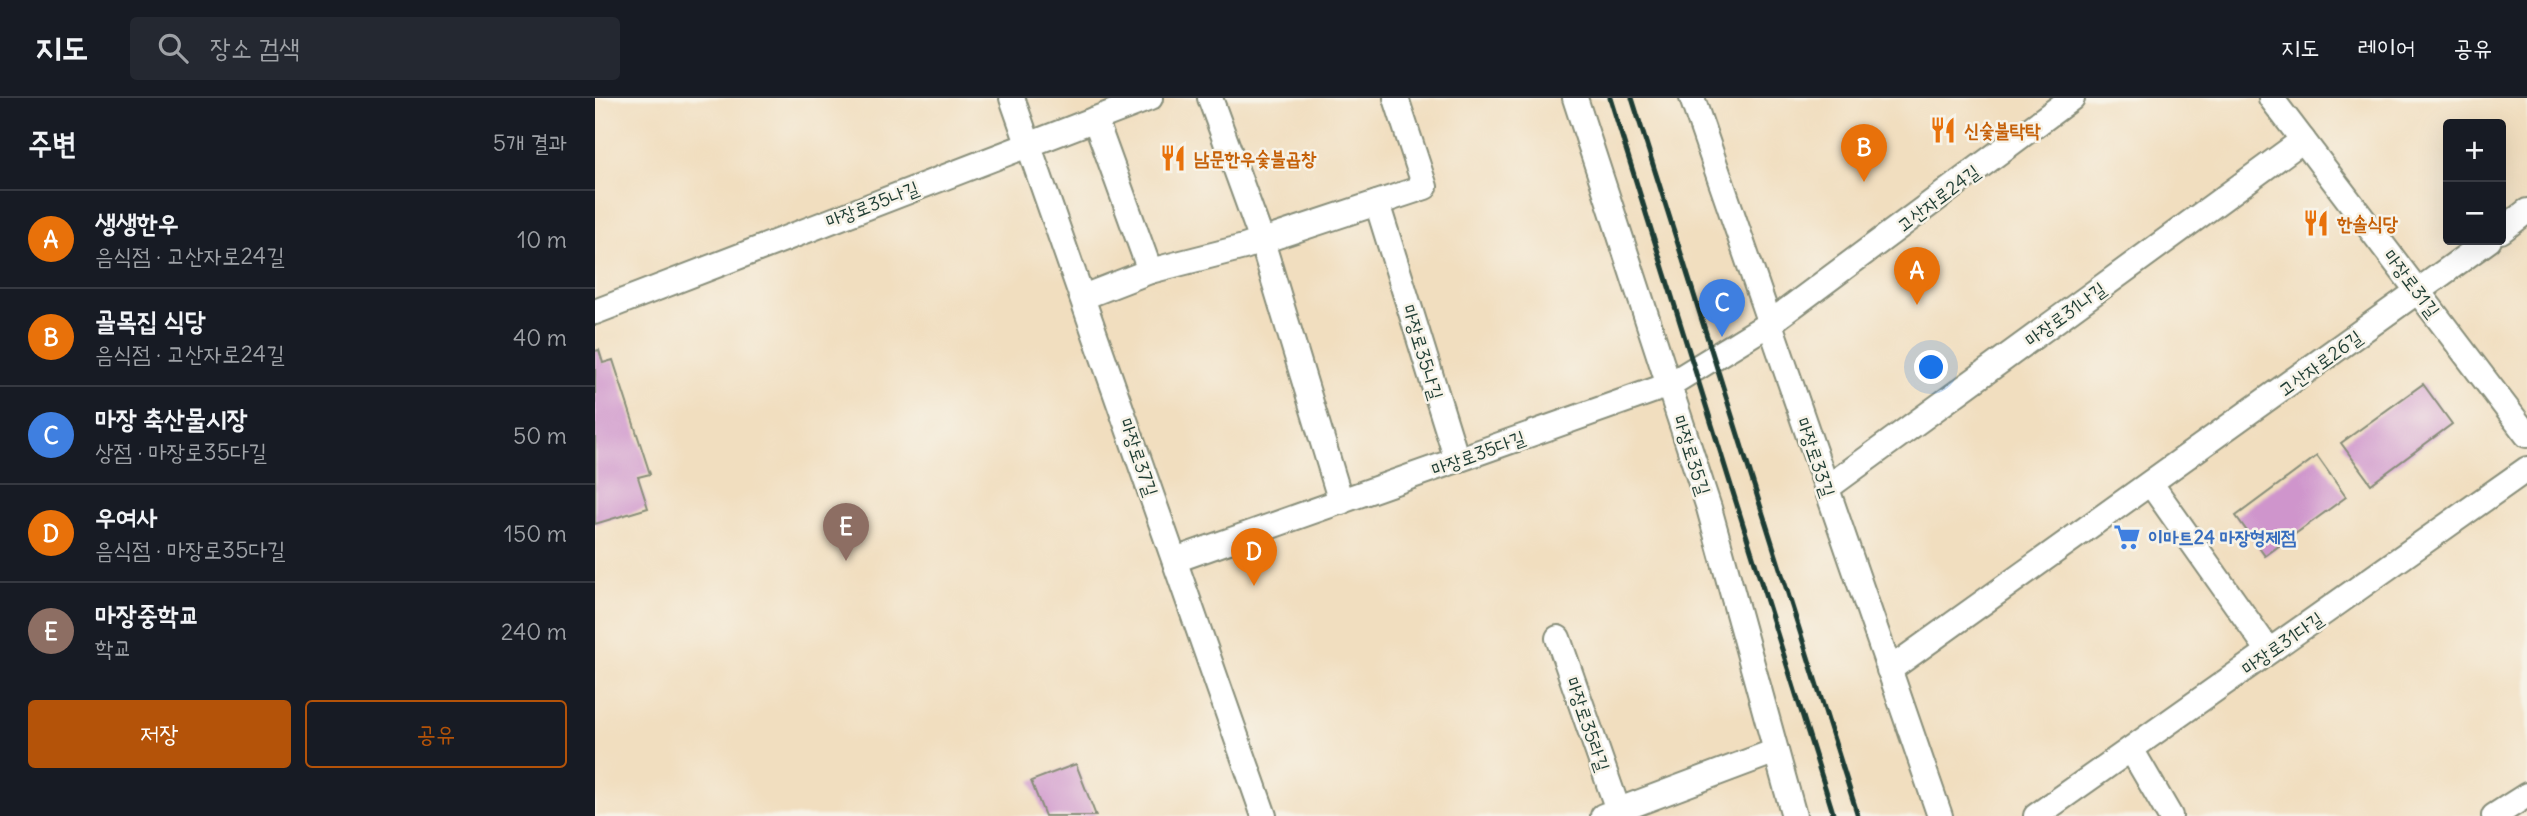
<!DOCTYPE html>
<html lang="ko">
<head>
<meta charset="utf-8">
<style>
  :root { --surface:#171b24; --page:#242831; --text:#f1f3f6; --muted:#9ea1a6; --line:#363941; --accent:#b45309 }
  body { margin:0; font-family:Delius,"Poor Story",sans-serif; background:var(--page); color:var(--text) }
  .controls { position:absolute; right:21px; top:21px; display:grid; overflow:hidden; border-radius:7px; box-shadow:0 7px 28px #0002 }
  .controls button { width:63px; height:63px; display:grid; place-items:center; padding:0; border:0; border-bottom:2px solid var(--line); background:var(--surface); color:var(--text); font:35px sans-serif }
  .you { position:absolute; left:1337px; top:270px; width:24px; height:24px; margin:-18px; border:5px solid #fff; border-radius:50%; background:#1a73e8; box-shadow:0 0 0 10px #1a73e833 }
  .badge { display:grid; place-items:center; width:46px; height:46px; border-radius:50%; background:var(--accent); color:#fff; font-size:23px; font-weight:700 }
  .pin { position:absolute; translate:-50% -58px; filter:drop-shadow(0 2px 4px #0008) }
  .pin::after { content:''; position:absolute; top:37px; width:24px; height:21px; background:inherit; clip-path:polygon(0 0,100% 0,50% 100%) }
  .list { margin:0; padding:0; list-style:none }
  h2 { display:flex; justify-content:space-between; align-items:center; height:91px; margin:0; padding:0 28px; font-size:30px }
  h2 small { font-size:23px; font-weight:400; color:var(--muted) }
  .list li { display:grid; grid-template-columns:46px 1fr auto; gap:21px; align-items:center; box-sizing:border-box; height:98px; padding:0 28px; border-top:2px solid var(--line) }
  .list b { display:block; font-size:26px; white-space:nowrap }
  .list p { margin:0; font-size:23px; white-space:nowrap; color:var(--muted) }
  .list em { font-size:23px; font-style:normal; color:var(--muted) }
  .actions { display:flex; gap:14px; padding:21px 28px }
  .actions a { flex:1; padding:16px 0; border:2px solid var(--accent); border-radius:7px; text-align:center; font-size:24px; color:var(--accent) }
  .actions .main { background:var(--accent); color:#fff }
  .icon { flex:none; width:38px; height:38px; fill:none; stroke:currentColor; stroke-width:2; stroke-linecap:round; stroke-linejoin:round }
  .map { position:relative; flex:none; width:1932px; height:718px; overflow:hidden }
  header { display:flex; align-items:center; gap:42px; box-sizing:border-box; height:98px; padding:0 35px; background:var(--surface); border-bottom:2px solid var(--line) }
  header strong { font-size:33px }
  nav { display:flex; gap:38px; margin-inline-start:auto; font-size:24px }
  .search { width:490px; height:63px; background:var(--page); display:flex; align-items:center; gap:18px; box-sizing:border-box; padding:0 24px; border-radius:7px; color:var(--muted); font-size:26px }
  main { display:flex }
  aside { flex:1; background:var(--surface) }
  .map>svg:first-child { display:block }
  .building { fill:#cf95cc }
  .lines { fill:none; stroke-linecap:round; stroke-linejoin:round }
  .minor-casing { stroke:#888e7a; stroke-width:28 }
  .minor { stroke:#fff; stroke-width:24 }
  .rail { stroke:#1f3d34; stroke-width:5 }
  .labels { text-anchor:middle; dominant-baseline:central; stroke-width:5; stroke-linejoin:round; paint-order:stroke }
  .food-label { font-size:19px; font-weight:bold; fill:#c56008; stroke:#f7f3e8; text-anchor:start }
  .street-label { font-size:19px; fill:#1f3d34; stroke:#f7f3e8 }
  .shop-label { font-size:19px; font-weight:bold; fill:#366cbe; stroke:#f7f3e8; text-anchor:start }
</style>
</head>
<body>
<header>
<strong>지도</strong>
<div class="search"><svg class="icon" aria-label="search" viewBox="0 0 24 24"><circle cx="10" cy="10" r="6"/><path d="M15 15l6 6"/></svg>장소 검색</div>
<nav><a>지도</a><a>레이어</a><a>공유</a></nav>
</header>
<main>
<aside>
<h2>주변<small>5개 결과</small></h2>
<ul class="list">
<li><span class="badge" style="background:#e8710a">A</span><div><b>생생한우</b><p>음식점 · 고산자로24길</p></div><em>10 m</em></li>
<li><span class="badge" style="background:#e8710a">B</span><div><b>골목집 식당</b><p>음식점 · 고산자로24길</p></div><em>40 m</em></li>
<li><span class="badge" style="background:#3f7fe0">C</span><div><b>마장 축산물시장</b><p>상점 · 마장로35다길</p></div><em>50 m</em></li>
<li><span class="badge" style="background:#e8710a">D</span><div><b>우여사</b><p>음식점 · 마장로35다길</p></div><em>150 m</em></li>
<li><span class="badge" style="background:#8d6e63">E</span><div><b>마장중학교</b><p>학교</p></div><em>240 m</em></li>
</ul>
<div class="actions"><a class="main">저장</a><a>공유</a></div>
</aside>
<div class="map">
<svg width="1932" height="718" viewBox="0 0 1932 718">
  <rect width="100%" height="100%" fill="#f7f3e8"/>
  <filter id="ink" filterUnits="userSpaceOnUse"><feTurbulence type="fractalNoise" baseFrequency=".0143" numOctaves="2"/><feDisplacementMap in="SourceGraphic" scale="14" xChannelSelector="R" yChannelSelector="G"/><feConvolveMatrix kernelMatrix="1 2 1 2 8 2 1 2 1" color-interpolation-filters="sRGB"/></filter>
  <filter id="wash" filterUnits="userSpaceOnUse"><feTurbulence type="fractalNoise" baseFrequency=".00686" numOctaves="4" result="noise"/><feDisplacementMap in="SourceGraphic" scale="28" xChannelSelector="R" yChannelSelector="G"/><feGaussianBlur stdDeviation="1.57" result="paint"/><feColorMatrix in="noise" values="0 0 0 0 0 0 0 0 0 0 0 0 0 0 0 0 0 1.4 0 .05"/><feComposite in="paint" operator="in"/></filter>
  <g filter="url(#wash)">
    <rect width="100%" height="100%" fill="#f1debf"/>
    <g id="blocks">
      <g class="building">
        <polygon points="4,252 8,265 18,262 55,376 43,379 53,410 0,426 0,253"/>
        <polygon points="1828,286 1857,326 1776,386 1746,345"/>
        <polygon points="1722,358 1751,399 1670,458 1641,418"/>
        <polygon points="481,666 501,718 450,718 436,683"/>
      </g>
    </g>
  </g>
  <g filter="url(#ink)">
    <use href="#blocks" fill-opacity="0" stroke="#888e7a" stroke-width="2"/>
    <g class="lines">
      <g class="minor-casing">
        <g id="minor">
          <polyline points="417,0 669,718"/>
          <polyline points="615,0 667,143 746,404"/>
          <polyline points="980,0 1114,410 1199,718"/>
          <polyline points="1097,0 1345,718"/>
          <polyline points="1676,0 1932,337"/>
          <polyline points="500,21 555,173"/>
          <polyline points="782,105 862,362"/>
          <polyline points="1906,133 1932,113"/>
          <polyline points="488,199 555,173 649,149 830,89 801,0"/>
          <polyline points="0,214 555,0"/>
          <polyline points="1556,386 1674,553"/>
          <polyline points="1232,390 1708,42"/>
          <polyline points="580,462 1074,287 1175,225 1477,0"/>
          <polyline points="963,540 1023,712"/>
          <polyline points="1294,572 1894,142"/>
          <polyline points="1536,651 1575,718"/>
          <polyline points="1008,718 1181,653"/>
          <polyline points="1441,718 1932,371"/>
          <polyline points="1899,718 1932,697"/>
        </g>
      </g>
      <use href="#minor" class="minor"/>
      <g class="rail">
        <polyline points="1015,0 1239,718"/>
        <polyline points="1037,0 1263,718"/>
      </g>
    </g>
  </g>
  <defs>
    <g id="restaurant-bare" transform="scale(2.1)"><path d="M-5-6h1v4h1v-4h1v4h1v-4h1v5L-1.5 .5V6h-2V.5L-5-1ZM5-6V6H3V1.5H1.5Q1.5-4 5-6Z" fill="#e8710a" stroke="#f7f3e8" stroke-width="2.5" paint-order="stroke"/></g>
    <g id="supermarket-bare" transform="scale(2.1)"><path d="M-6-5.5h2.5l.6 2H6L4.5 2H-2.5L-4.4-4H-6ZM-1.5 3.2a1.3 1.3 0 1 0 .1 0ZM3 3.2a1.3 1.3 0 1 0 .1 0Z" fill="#3f7fe0" stroke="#f7f3e8" stroke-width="2.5" paint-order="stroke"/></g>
  </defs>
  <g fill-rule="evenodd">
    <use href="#restaurant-bare" x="1348" y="32"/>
    <use href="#restaurant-bare" x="578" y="60"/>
    <use href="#restaurant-bare" x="1721" y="125"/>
    <use href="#supermarket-bare" x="1532" y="439"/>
  </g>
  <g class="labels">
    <g class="food-label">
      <text x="1369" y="32">신숯불탁탁</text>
      <text x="599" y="60">남문한우숯불곱창</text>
      <text x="1742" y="125">한솔식당</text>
    </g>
    <g class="street-label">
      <text transform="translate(1343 100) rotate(-37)">고산자로24길</text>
      <text transform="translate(277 106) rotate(-21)">마장로35나길</text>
      <text transform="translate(1817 185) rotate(53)">마장로31길</text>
      <text transform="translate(1470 216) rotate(-36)">마장로31나길</text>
      <text transform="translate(828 254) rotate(73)">마장로35나길</text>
      <text transform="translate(1725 265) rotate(-36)">고산자로26길</text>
      <text transform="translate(883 355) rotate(-20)">마장로35다길</text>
      <text transform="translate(1097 357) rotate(72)">마장로35길</text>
      <text transform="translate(544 359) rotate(71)">마장로37길</text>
      <text transform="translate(1221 359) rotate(71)">마장로33길</text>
      <text transform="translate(1687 545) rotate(-35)">마장로31다길</text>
      <text transform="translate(993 626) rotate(71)">마장로35라길</text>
    </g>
    <g class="shop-label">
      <text x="1553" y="439">이마트24 마장형제점</text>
    </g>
  </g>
</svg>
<div class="controls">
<button>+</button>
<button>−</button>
</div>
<div class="you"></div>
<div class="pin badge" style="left:1322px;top:207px;background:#e8710a">A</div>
<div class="pin badge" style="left:1269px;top:84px;background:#e8710a">B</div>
<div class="pin badge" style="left:1127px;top:239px;background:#3f7fe0">C</div>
<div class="pin badge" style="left:659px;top:488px;background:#e8710a">D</div>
<div class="pin badge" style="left:251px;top:463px;background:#8d6e63">E</div>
</div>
</main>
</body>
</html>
